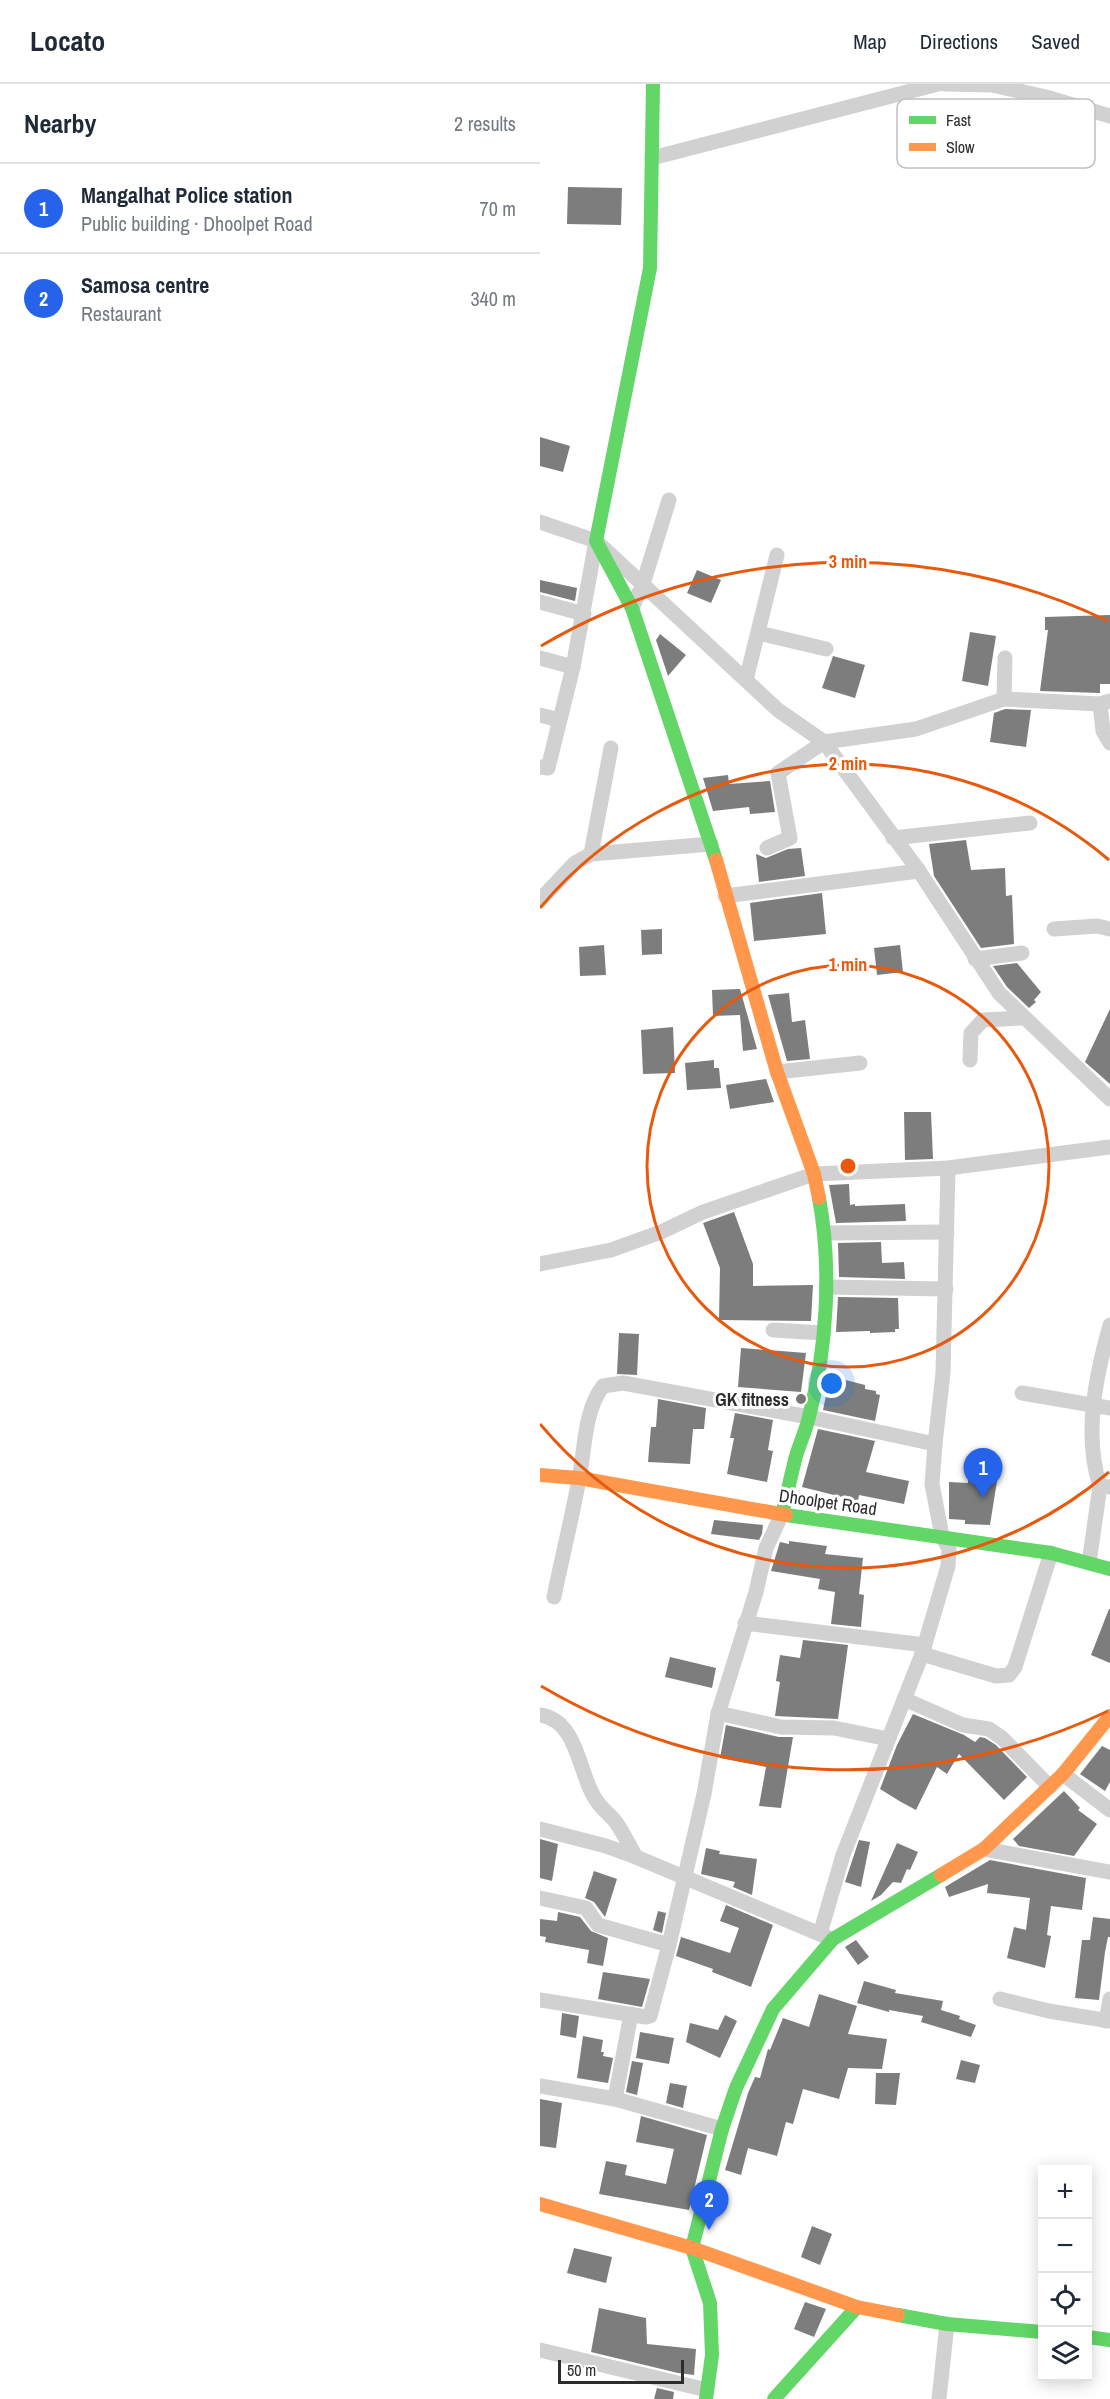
<!DOCTYPE html>
<html lang="en">
<head>
<meta charset="utf-8">
<style>
  :root { --surface:#fff; --page:#f6f6f7; --text:#1f2937; --muted:#747a83; --line:#e0e1e3; --accent:#2563eb }
  body { margin:0; font-family:"Archivo Narrow",sans-serif; background:var(--page); color:var(--text) }
  .controls { position:absolute; right:18px; bottom:18px; display:grid; overflow:hidden; border-radius:0px; box-shadow:0 3px 15px #0003 }
  .controls button { width:54px; height:54px; display:grid; place-items:center; padding:0; border:0; border-bottom:2px solid var(--line); background:var(--surface); color:var(--text); font:30px sans-serif }
  .scale { position:absolute; left:18px; bottom:15px; width:126px; box-sizing:border-box; padding-left:6px; border:3px solid #2c2c2c; border-top:0; font-size:16px; line-height:21px; white-space:nowrap; color:#2c2c2c; -webkit-text-stroke:4px #fff; paint-order:stroke }
  .you { position:absolute; left:292px; top:1300px; width:21px; height:21px; margin:-15px; border:4px solid #fff; border-radius:50%; background:#1a73e8; box-shadow:0 0 0 9px #1a73e833 }
  .badge { display:grid; place-items:center; width:39px; height:39px; border-radius:50%; background:var(--accent); color:#fff; font-size:20px; font-weight:700 }
  .pin { position:absolute; translate:-50% -50px; filter:drop-shadow(0 2px 3px #0008) }
  .pin::after { content:''; position:absolute; top:32px; width:21px; height:18px; background:inherit; clip-path:polygon(0 0,100% 0,50% 100%) }
  .list { margin:0; padding:0; list-style:none }
  h2 { display:flex; justify-content:space-between; align-items:center; height:78px; margin:0; padding:0 24px; font-size:26px }
  h2 small { font-size:20px; font-weight:400; color:var(--muted) }
  .list li { display:grid; grid-template-columns:39px 1fr auto; gap:18px; align-items:center; box-sizing:border-box; height:90px; padding:0 24px; border-top:2px solid var(--line) }
  .list b { display:block; font-size:22px; white-space:nowrap }
  .list p { margin:0; font-size:20px; white-space:nowrap; color:var(--muted) }
  .list em { font-size:20px; font-style:normal; color:var(--muted) }
  .icon { flex:none; width:33px; height:33px; fill:none; stroke:currentColor; stroke-width:2; stroke-linecap:round; stroke-linejoin:round }
  .map { position:relative; flex:none; width:570px; height:2315px; overflow:hidden }
  header { display:flex; align-items:center; gap:36px; box-sizing:border-box; height:84px; padding:0 30px; background:var(--surface); border-bottom:2px solid var(--line) }
  header strong { font-size:28px }
  nav { display:flex; gap:33px; margin-inline-start:auto; font-size:21px }
  main { display:flex }
  aside { flex:1; background:var(--surface) }
  .map>svg:first-child { display:block }
  .building { fill:#7d7d7d }
  .lines { fill:none; stroke-linecap:round; stroke-linejoin:round }
  .street { stroke:#d1d1d1; stroke-width:15 }
  .fast { stroke:#63d668; stroke-width:14 }
  .slow { stroke:#ff974d; stroke-width:14 }
  .ring { fill:none; stroke:#e8590c; stroke-width:3 }
  .poi-dot { fill:#767676; stroke:#fff; stroke-width:2 }
  .labels { text-anchor:middle; dominant-baseline:central; stroke-width:6; stroke-linejoin:round; paint-order:stroke }
  .poi-label { font-size:18px; font-weight:bold; fill:#2c2c2c; stroke:#fff; text-anchor:end }
  .street-label { font-size:18px; fill:#2c2c2c; stroke:#fff }
  .key { fill:#fff; stroke:#c0c0c0; stroke-width:1.5 }
  .key-label { font-size:16px; fill:#2c2c2c }
  .centre { fill:#e8590c; stroke:#fff; stroke-width:3 }
  .ring-label { font-size:18px; text-anchor:middle; font-weight:bold; fill:#e8590c; stroke:#fff; stroke-width:6; stroke-linejoin:round; paint-order:stroke }
</style>
</head>
<body>
<header>
<strong>Locato</strong>
<nav><a>Map</a><a>Directions</a><a>Saved</a></nav>
</header>
<main>
<aside>
<h2>Nearby<small>2 results</small></h2>
<ul class="list">
<li><span class="badge">1</span><div><b>Mangalhat Police station</b><p>Public building · Dhoolpet Road</p></div><em>70 m</em></li>
<li><span class="badge">2</span><div><b>Samosa centre</b><p>Restaurant</p></div><em>340 m</em></li>
</ul>
</aside>
<div class="map">
<svg width="570" height="2315" viewBox="0 0 570 2315">
  <rect width="100%" height="100%" fill="#fff"/>
  <g class="building">
    <polygon points="28,103 82,104 81,141 27,140"/>
    <polygon points="0,353 30,362 23,388 0,382"/>
    <polygon points="157,486 181,496 171,519 147,509"/>
    <polygon points="0,496 37,504 35,517 0,508"/>
    <polygon points="570,531 570,600 560,600 560,609 500,607 508,546 505,546 505,533"/>
    <polygon points="430,548 456,552 448,602 422,597"/>
    <polygon points="120,550 146,571 128,592 116,556"/>
    <polygon points="293,572 325,581 315,614 282,604"/>
    <polygon points="465,625 491,626 486,663 450,658 454,629"/>
    <polygon points="188,691 189,700 230,697 235,728 210,730 209,723 173,727 163,694"/>
    <polygon points="426,756 431,786 465,784 466,812 472,811 474,860 441,864 394,792 389,760"/>
    <polygon points="261,764 265,792 219,798 216,770 226,774 248,765"/>
    <polygon points="282,809 286,850 214,857 210,819"/>
    <polygon points="122,845 122,870 102,871 101,846"/>
    <polygon points="64,861 66,891 40,892 39,863"/>
    <polygon points="360,861 363,888 337,891 334,864"/>
    <polygon points="477,879 501,908 494,916 496,918 489,924 467,903 453,882"/>
    <polygon points="200,905 217,965 203,967 200,931 173,932 172,906"/>
    <polygon points="249,909 252,938 265,936 270,975 247,977 228,911"/>
    <polygon points="570,925 570,1000 545,978"/>
    <polygon points="133,943 135,989 103,990 101,946"/>
    <polygon points="174,976 174,984 179,984 181,1004 147,1006 145,979"/>
    <polygon points="226,995 234,1018 190,1025 186,1001"/>
    <polygon points="364,1028 391,1028 393,1075 365,1076"/>
    <polygon points="309,1100 310,1121 315,1120 315,1122 365,1120 366,1137 296,1139 289,1101"/>
    <polygon points="194,1128 213,1180 213,1202 273,1201 271,1237 179,1236 180,1184 163,1139"/>
    <polygon points="341,1158 342,1179 364,1178 365,1195 299,1193 298,1159"/>
    <polygon points="298,1213 358,1214 359,1245 355,1245 355,1248 330,1249 330,1247 296,1248"/>
    <polygon points="79,1249 99,1250 97,1291 77,1290"/>
    <polygon points="201,1264 266,1269 261,1308 198,1303"/>
    <polygon points="290,1292 325,1301 325,1305 336,1307 336,1310 340,1311 335,1337 283,1326"/>
    <polygon points="118,1315 166,1324 164,1345 153,1345 150,1380 108,1378 111,1343 116,1343"/>
    <polygon points="195,1329 233,1336 228,1366 233,1367 227,1398 187,1390 194,1354 190,1354"/>
    <polygon points="278,1345 335,1357 326,1388 369,1397 364,1420 319,1411 318,1417 262,1403"/>
    <polygon points="428,1396 457,1397 450,1441 425,1440 425,1436 409,1435 409,1398 428,1399"/>
    <polygon points="174,1436 223,1441 222,1450 219,1456 171,1450"/>
    <polygon points="249,1457 287,1462 285,1470 323,1474 319,1510 324,1511 321,1543 291,1540 295,1508 278,1505 280,1495 231,1487 240,1458 249,1460"/>
    <polygon points="569,1525 570,1525 570,1579 551,1571"/>
    <polygon points="263,1556 308,1561 298,1635 235,1632 240,1598 236,1597 240,1571 260,1574"/>
    <polygon points="130,1573 176,1584 172,1604 125,1593"/>
    <polygon points="373,1630 424,1651 435,1658 440,1653 445,1654 456,1661 487,1693 464,1716 419,1670 407,1690 397,1683 376,1726 361,1718 340,1705 357,1661"/>
    <polygon points="186,1641 239,1653 253,1653 241,1724 219,1722 226,1683 180,1674"/>
    <polygon points="562,1662 570,1666 570,1698 565,1707 540,1690"/>
    <polygon points="524,1707 540,1724 538,1726 557,1740 534,1772 479,1762 473,1755"/>
    <polygon points="0,1755 18,1760 12,1797 0,1794"/>
    <polygon points="319,1756 330,1758 321,1803 305,1798"/>
    <polygon points="357,1759 378,1768 370,1786 367,1785 361,1799 353,1798 341,1811 331,1817"/>
    <polygon points="166,1764 180,1767 179,1770 217,1775 212,1811 193,1803 195,1798 161,1790"/>
    <polygon points="450,1776 546,1794 542,1826 511,1822 507,1851 511,1852 505,1884 467,1874 474,1843 486,1846 490,1814 447,1809 448,1800 409,1813 405,1803"/>
    <polygon points="54,1787 77,1795 65,1833 54,1818 45,1814"/>
    <polygon points="186,1821 233,1841 211,1903 172,1888 173,1885 136,1872 141,1853 190,1869 199,1844 180,1837"/>
    <polygon points="118,1827 126,1829 122,1849 113,1846"/>
    <polygon points="18,1828 40,1833 51,1847 68,1854 63,1882 47,1879 49,1866 5,1858 6,1853 0,1852 0,1835 17,1837"/>
    <polygon points="553,1833 570,1835 570,1853 568,1853 565,1868 559,1916 535,1914 542,1856 550,1856"/>
    <polygon points="316,1856 329,1873 318,1881 305,1863"/>
    <polygon points="63,1888 110,1895 102,1923 58,1915"/>
    <polygon points="324,1897 356,1906 355,1909 403,1917 401,1926 420,1932 419,1935 436,1941 431,1953 381,1938 383,1932 349,1926 349,1928 317,1919"/>
    <polygon points="279,1910 317,1922 308,1950 347,1955 342,1985 308,1984 299,2015 263,2005 253,2040 246,2038 237,2072 208,2064 201,2091 185,2086 208,2009 215,1993 220,1994 228,1965 230,1966 243,1934 269,1943"/>
    <polygon points="22,1929 39,1932 36,1954 20,1951"/>
    <polygon points="185,1931 197,1937 180,1974 146,1958 150,1939 178,1946"/>
    <polygon points="100,1948 134,1954 129,1980 96,1974"/>
    <polygon points="43,1952 63,1956 61,1968 64,1968 63,1972 73,1974 68,1999 37,1994"/>
    <polygon points="421,1976 440,1981 435,1999 416,1995"/>
    <polygon points="92,1977 103,1979 97,2011 86,2008"/>
    <polygon points="336,1989 360,1989 356,2021 335,2020"/>
    <polygon points="130,1999 147,2002 143,2024 126,2019"/>
    <polygon points="0,2015 22,2019 16,2064 0,2062"/>
    <polygon points="101,2032 167,2051 149,2126 59,2110 66,2077 87,2081 85,2091 126,2100 134,2065 96,2058"/>
    <polygon points="272,2142 292,2150 280,2181 261,2173"/>
    <polygon points="34,2164 72,2173 66,2199 27,2189"/>
    <polygon points="265,2218 286,2225 274,2253 254,2245"/>
    <polygon points="59,2224 106,2234 107,2260 156,2265 154,2291 138,2289 51,2268"/>
    <polygon points="117,2304 134,2308 133,2315 114,2315"/>
  </g>
  <g class="lines">
    <g class="street">
      <polyline points="404,0 452,1 506,13 570,32"/>
      <polyline points="112,74 398,0"/>
      <polyline points="0,438 56,457 238,626 284,658 379,787 459,909 570,1015"/>
      <polyline points="0,518 44,530"/>
      <polyline points="92,524 103,500 129,416"/>
      <polyline points="219,549 286,565"/>
      <polyline points="0,574 33,583"/>
      <polyline points="206,596 237,471"/>
      <polyline points="464,615 465,574"/>
      <polyline points="560,620 563,647 570,659"/>
      <polyline points="0,631 19,636"/>
      <polyline points="0,683 8,684 33,583 56,457"/>
      <polyline points="353,754 490,739"/>
      <polyline points="227,764 250,754 238,689 284,658 376,645 464,615 560,620 570,617"/>
      <polyline points="51,770 71,664"/>
      <polyline points="185,812 379,787"/>
      <polyline points="0,816 35,779 51,770 171,760"/>
      <polyline points="514,845 557,842 570,845"/>
      <polyline points="435,875 482,869"/>
      <polyline points="430,976 431,949 443,936 483,934"/>
      <polyline points="237,988 320,979"/>
      <polyline points="285,1149 407,1148"/>
      <polyline points="0,1180 71,1166 121,1148 163,1128 274,1090 408,1084 570,1063"/>
      <polyline points="286,1203 406,1205"/>
      <path d="M570 1241C556 1291 543 1351 560 1402L570 1403"/>
      <polyline points="233,1246 283,1249"/>
      <polyline points="482,1309 570,1324"/>
      <polyline points="549,1479 560,1402"/>
      <path d="M14 1513C22 1473 32 1434 39 1395 45 1365 44 1327 63 1302L83 1299 269 1333 395 1360 403 1289 408 1084"/>
      <polyline points="205,1539 385,1561"/>
      <polyline points="382,1570 456,1592 469,1591 475,1583 511,1469"/>
      <polyline points="364,1615 423,1641 449,1645 462,1654 510,1703"/>
      <polyline points="178,1629 241,1643 294,1644 348,1655"/>
      <path d="M0 1631C39 1637 38 1690 56 1716 61 1724 69 1730 75 1737 83 1748 89 1761 96 1773"/>
      <polyline points="523,1690 570,1726"/>
      <polyline points="0,1745 66,1762 96,1773 287,1853"/>
      <polyline points="444,1765 570,1788"/>
      <polyline points="0,1814 46,1824 58,1841 129,1861 110,1932 106,1933 0,1916"/>
      <polyline points="280,1850 303,1771 382,1570 408,1482 409,1465 402,1452 392,1400 395,1360"/>
      <polyline points="129,1861 164,1710 178,1630 216,1508 226,1464 242,1430"/>
      <polyline points="460,1915 509,1927 570,1937"/>
      <polyline points="566,1937 570,1915"/>
      <polyline points="0,2002 75,2015 182,2045"/>
      <polyline points="75,2015 91,1930"/>
      <polyline points="0,2266 167,2306"/>
      <polyline points="399,2315 407,2240"/>
    </g>
    <g class="fast">
      <polyline points="113,0 110,184 56,457 92,524 176,776"/>
      <path d="M242 1430C247 1411 251 1391 256 1372 260 1359 266 1346 269 1333 287 1263 292 1185 279 1114"/>
      <polyline points="246,1431 511,1469 570,1485"/>
      <polyline points="358,2231 407,2240 502,2248"/>
      <polyline points="548,2253 570,2256"/>
      <polyline points="166,2315 172,2271 170,2219 152,2164 182,2045 196,2004 233,1925 293,1855 401,1791"/>
      <polyline points="234,2315 317,2223"/>
    </g>
    <g class="slow">
      <polyline points="176,776 237,988 274,1090 279,1114"/>
      <polyline points="0,1391 39,1394 246,1431"/>
      <polyline points="401,1791 444,1765 523,1690 570,1632"/>
      <polyline points="0,2120 152,2164 317,2223 358,2231"/>
    </g>
  </g>
  <g class="ring">
    <circle cx="308" cy="1082" r="201"/>
    <path d="M569 1388A402 402 0 0 1 0 1340M0 824A402 402 0 0 1 569 776"/>
    <path d="M568 1627A604 604 0 0 1 1 1602M1 562A604 604 0 0 1 568 537"/>
  </g>
  <circle class="poi-dot" cx="261" cy="1315" r="6"/>
  <g class="labels">
    <g class="poi-label">
      <text x="249" y="1315">GK fitness</text>
    </g>
    <g class="street-label">
      <text transform="translate(288 1418) rotate(8)">Dhoolpet Road</text>
    </g>
  </g>
  <rect x="357" y="15" width="198" height="69" rx="9" class="key"/>
  <rect x="369" y="32" width="27" height="8" fill="#63d668"/>
  <rect x="369" y="59" width="27" height="8" fill="#ff974d"/>
  <g class="key-label">
    <text x="406" y="42">Fast</text>
    <text x="406" y="69">Slow</text>
  </g>
  <circle cx="308" cy="1082" r="9" class="centre"/>
  <g class="ring-label">
    <text x="308" y="484">3 min</text>
    <text x="308" y="686">2 min</text>
    <text x="308" y="887">1 min</text>
  </g>
</svg>
<div class="controls">
<button>+</button>
<button>−</button>
<button><svg class="icon" aria-label="locate" viewBox="0 0 24 24"><circle cx="12" cy="12" r="6"/><path d="M12 2v4M12 18v4M2 12h4M18 12h4"/></svg></button>
<button><svg class="icon" aria-label="layers" viewBox="0 0 24 24"><path d="M12 4l9 5-9 5-9-5zM3 14l9 5 9-5"/></svg></button>
</div>
<div class="scale">50 m</div>
<div class="you"></div>
<div class="pin badge" style="left:443px;top:1414px">1</div>
<div class="pin badge" style="left:169px;top:2146px">2</div>
</div>
</main>
</body>
</html>
